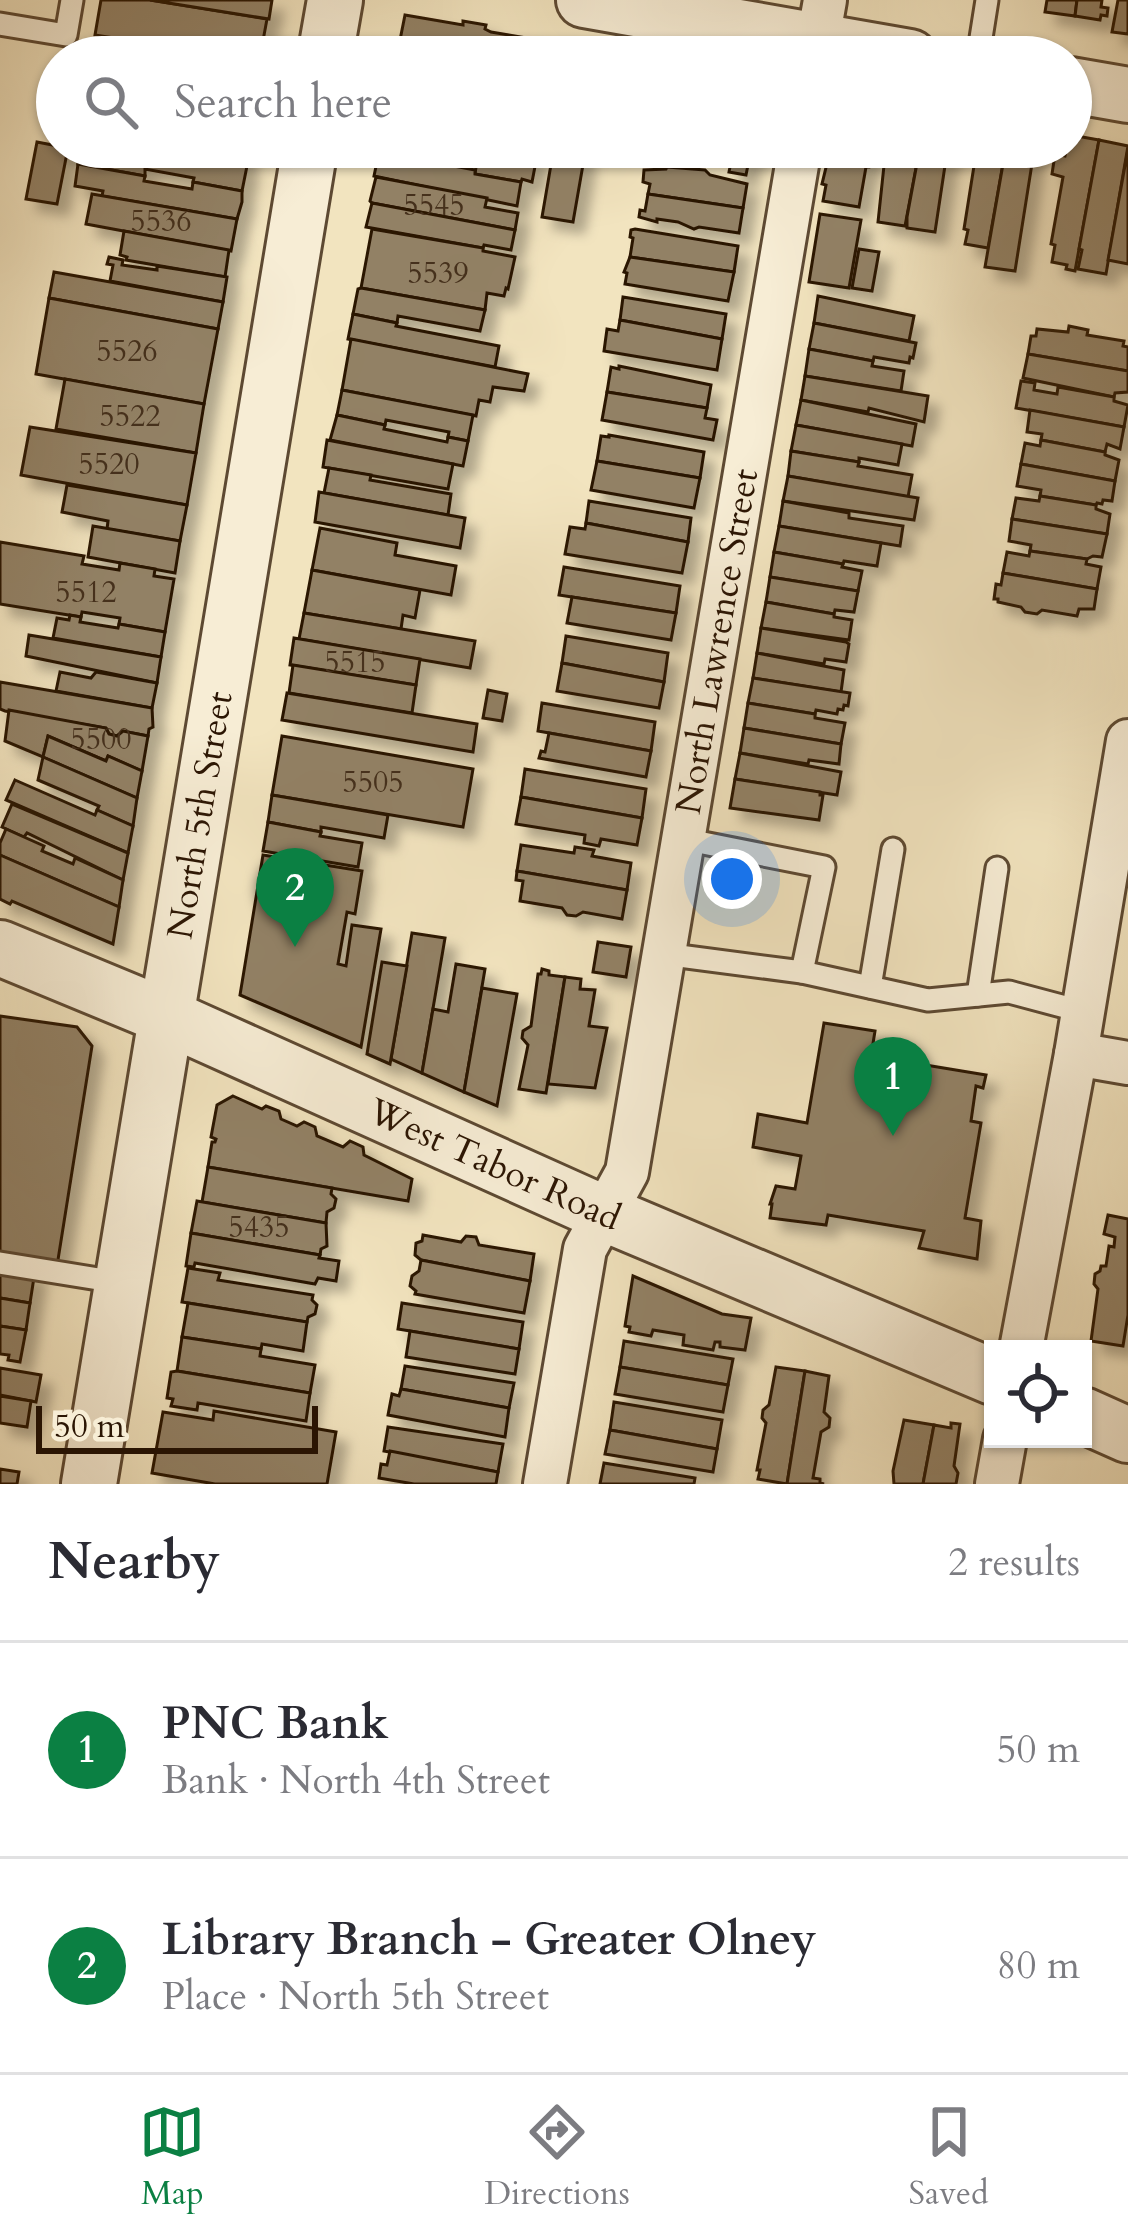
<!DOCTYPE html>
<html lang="en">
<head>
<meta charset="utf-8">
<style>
  :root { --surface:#fff; --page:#f7f7f7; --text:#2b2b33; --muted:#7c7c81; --line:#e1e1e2; --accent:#0b8043 }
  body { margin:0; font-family:Cardo,serif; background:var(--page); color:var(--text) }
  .controls { position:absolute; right:36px; bottom:36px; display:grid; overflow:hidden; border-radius:0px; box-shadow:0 3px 9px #0004 }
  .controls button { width:108px; height:108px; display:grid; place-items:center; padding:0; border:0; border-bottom:3px solid var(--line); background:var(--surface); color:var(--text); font:60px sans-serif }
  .scale { position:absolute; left:36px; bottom:30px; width:282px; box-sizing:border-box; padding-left:12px; border:6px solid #2b1503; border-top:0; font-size:33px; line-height:42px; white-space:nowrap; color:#2b1503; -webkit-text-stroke:9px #f7edd5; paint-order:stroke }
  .you { position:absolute; left:732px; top:879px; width:42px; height:42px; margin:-30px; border:9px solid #fff; border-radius:50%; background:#1a73e8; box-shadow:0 0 0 18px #1a73e833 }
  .badge { display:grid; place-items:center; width:78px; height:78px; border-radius:50%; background:var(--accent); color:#fff; font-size:39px; font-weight:700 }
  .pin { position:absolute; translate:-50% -99px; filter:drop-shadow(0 3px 6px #0008) }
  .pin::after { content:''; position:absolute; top:63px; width:42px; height:36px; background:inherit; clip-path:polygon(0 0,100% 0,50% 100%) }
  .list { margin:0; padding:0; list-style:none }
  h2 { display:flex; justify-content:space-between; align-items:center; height:156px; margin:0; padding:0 48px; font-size:51px }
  h2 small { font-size:39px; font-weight:400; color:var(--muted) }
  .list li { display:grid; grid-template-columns:78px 1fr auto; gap:36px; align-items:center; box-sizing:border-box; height:216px; padding:0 48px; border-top:3px solid var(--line) }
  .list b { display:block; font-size:45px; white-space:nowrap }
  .list p { margin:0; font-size:39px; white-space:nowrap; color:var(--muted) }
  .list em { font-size:39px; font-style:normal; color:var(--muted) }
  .icon { flex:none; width:66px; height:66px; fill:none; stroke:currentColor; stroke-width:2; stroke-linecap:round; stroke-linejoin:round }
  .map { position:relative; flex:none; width:1128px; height:1484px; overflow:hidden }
  .search { position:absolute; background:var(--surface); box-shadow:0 3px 9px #0004; left:36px; right:36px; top:36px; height:132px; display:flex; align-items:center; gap:30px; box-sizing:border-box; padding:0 42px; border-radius:66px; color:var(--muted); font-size:45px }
  .sheet { height:588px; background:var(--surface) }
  nav { display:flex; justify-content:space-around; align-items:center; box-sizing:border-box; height:168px; border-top:3px solid var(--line); background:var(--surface); font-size:33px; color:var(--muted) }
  nav a { display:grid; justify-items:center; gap:6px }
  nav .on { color:var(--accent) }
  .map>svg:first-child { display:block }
  .building { fill:#928165; stroke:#2b1503; stroke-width:3; filter:url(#shadow) }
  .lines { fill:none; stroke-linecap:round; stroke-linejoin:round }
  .service-casing { stroke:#5d4932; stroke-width:27 }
  .minor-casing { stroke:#5d4932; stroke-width:48 }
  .tertiary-casing { stroke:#5d4932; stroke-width:60 }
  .service { stroke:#f7edd5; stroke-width:21 }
  .minor { stroke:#f7edd5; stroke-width:42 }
  .tertiary { stroke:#f7edd5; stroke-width:54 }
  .labels { text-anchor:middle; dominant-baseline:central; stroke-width:10; stroke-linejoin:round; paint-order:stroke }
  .number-label { font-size:30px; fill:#45301c }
  .street-label { font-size:36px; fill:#2b1503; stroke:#f7edd5 }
</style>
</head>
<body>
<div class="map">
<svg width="1128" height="1484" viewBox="0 0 1128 1484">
  <defs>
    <filter id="shadow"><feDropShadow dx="11" dy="11" stdDeviation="6" flood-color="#0004"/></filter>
  </defs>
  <rect width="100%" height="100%" fill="#f2e4bf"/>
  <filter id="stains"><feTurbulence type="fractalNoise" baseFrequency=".00167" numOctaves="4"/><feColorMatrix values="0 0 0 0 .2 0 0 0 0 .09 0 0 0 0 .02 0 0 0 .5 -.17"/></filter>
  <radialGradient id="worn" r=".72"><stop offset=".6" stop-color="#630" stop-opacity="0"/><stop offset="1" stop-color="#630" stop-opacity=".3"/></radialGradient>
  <g class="building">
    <polygon points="101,0 150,0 267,19 260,57 233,57 95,35"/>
    <polygon points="150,0 272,0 269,19"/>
    <polygon points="1047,0 1077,0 1075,16 1045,12"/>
    <polygon points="1077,0 1102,0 1101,7 1108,8 1107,16 1101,15 1100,20 1075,16"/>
    <polygon points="1118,0 1128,0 1128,34 1112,32"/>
    <polygon points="405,15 463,25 463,21 486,25 485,29 491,32 556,43 553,57 438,57 398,50"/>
    <polygon points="129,41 184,49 183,56 189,57 126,57"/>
    <polygon points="572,45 603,50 601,57 570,57"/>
    <polygon points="1071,135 1099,140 1075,271 1066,269 1067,265 1052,262 1055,245 1051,244 1063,177 1052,174 1055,154 1065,156 1067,147 1071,147"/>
    <polygon points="1099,140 1128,146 1106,274 1078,269 1082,250 1079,249"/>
    <polygon points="37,142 68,148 57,204 26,199"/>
    <polygon points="81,147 135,147 247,166 242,191 193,182 194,178 145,169 145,176 78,164"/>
    <polygon points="135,147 247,147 244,166"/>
    <polygon points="379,147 467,147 474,151 477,147 488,147 537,156 532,182 522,179 521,182 475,174 476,167 469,166 468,169 378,152"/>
    <polygon points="554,147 585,147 580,159 584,159 573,222 542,217"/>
    <polygon points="734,147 759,147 757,157 750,155 746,175 729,172"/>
    <polygon points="831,147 872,149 869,167 866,167 859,207 823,201 826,185 822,184"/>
    <polygon points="889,147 920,147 905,226 878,222 885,156 888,156"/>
    <polygon points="920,147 948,147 951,156 946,159 935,232 907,228 907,217"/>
    <polygon points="977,147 1006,147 988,248 965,244 968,230 964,229"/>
    <polygon points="1006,147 1038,147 1037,152 1034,151 1015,271 985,267"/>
    <polygon points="1128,149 1128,264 1108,260"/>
    <polygon points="379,152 475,170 475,174 521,182 517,206 374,176"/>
    <polygon points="78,164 145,176 144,181 192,189 193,182 242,191 242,202 237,219 102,196 103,191 75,186"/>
    <polygon points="667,167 705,170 710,175 747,184 743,208 648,194 650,184 643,182 644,170 666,169"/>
    <polygon points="376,177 487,198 485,207 518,213 515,230 372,203 370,201"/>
    <polygon points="92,194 237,219 231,251 86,224"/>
    <polygon points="648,194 743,208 739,233 699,227 694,229 678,222 657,219 657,222 639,217 640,210 645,211"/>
    <polygon points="372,203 515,230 511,250 484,245 483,248 366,227"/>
    <polygon points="820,214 861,220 849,288 809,282"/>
    <polygon points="372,229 483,248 483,251 515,257 508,289 506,288 504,296 487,293 485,310 361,288"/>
    <polygon points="635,229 738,246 734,272 630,257 633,238 630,237 631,230"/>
    <polygon points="124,231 229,250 225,277 126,260 127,257 120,255"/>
    <polygon points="859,249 879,252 872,291 852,288"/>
    <polygon points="109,257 123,260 122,265 157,270 157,266 227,277 223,302 110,281 113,265 107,264"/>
    <polygon points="630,257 734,272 728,301 625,284 627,273 624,272"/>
    <polygon points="54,272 223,302 218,329 49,298"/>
    <polygon points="361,288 485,310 480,331 398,316 397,323 353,314 358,289"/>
    <polygon points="818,296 914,316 909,341 814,323"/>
    <polygon points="623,297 726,314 722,339 620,320"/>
    <polygon points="49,298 218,329 204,404 36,374"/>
    <polygon points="353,314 397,323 396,326 499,346 495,367 348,339"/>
    <polygon points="620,320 722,339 717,370 604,351 607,329 618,331"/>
    <polygon points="814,323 916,343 913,358 910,357 909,363 874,357 873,361 809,349"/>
    <polygon points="1069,326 1088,330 1087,335 1124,341 1123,346 1128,347 1128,371 1028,354 1031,336 1036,336 1037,329 1068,332"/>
    <polygon points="351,339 528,374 524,391 493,387 490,402 479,400 476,416 342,390"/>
    <polygon points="809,349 873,361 872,366 904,371 901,391 805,376"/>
    <polygon points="1028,354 1128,371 1128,392 1115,393 1114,397 1023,378"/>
    <polygon points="619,366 711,385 707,408 607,392 611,367 619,369"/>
    <polygon points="805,376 928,396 924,422 869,408 868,412 801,400"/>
    <polygon points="65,379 204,404 196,453 56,429"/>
    <polygon points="1021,381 1035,383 1034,390 1057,394 1058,387 1114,397 1114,401 1128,405 1124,427 1016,408"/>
    <polygon points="342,390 473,415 468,441 448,437 449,432 386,420 385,425 337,415"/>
    <polygon points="607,392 707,408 705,418 717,420 713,440 602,420"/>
    <polygon points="801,400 916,424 912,446 796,425"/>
    <polygon points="1030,410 1124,427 1120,449 1107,444 1105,452 1041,440 1042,434 1027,432"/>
    <polygon points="337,415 385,425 384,429 447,442 448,437 468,441 463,466 330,440"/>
    <polygon points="796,425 902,444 898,465 859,458 859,462 791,451"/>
    <polygon points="30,427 196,453 187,505 21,475"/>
    <polygon points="609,435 704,452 700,478 597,461 601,436 609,437"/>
    <polygon points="327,440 453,464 448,489 323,467"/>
    <polygon points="1041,440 1105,452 1105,455 1119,460 1115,481 1021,464 1025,443 1040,446"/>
    <polygon points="791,451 859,462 858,466 912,475 908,497 788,476"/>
    <polygon points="597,461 700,478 694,508 591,490"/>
    <polygon points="1021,464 1115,481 1112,501 1103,500 1102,504 1097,503 1096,505 1040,496 1041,490 1017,486"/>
    <polygon points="329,468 371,475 370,480 451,494 448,515 324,493"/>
    <polygon points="788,476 918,498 914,520 783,501"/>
    <polygon points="67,485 187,505 180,541 107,529 108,521 62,512"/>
    <polygon points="319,492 465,518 460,548 315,522"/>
    <polygon points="1040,496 1096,505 1096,509 1110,514 1107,534 1012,519 1016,498 1039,501"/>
    <polygon points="589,501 691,518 688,542 586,523"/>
    <polygon points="783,501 849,513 849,518 903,526 900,546 779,526"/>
    <polygon points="1012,519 1107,534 1102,557 1093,556 1087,559 1030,551 1031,545 1009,541"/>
    <polygon points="586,523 688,542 682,573 565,554 570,527 585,529"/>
    <polygon points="93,526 180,541 175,573 88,557"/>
    <polygon points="779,526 881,543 877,566 844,561 843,564 774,552"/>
    <polygon points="320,528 397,543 395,555 456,566 451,595 312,570"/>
    <polygon points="0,542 84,556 82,564 119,570 120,563 155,569 154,576 174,579 165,632 119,624 120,618 82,612 81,617 0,604"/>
    <polygon points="1030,551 1087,559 1086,564 1101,567 1097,589 1003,573 1007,552 1029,556"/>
    <polygon points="774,552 843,564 842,567 862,571 858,591 770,577"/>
    <polygon points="564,567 680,586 676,613 559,595"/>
    <polygon points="312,570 420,590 415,618 403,615 401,629 304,613"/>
    <polygon points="1003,573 1097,589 1094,609 1079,609 1077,616 1042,610 1037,614 1025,612 1021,607 998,602 998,599 994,599 996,584 1001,585"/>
    <polygon points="770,577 858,591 854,612 835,610 834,614 766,602"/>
    <polygon points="572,597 676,613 671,640 567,623"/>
    <polygon points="766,602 834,614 834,617 852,620 849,640 761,628"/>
    <polygon points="304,613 475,641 470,668 299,639"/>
    <polygon points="70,615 81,617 80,622 118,628 119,624 165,632 161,657 53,638 57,618 69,620"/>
    <polygon points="761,628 846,642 849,644 846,662 825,659 824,664 757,653"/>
    <polygon points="29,635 161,657 157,683 26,656"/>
    <polygon points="566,636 668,653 664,682 562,663"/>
    <polygon points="294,638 420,659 416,685 290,665"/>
    <polygon points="757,653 844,670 841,692 753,678"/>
    <polygon points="562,663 664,682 659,708 557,691"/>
    <polygon points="293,665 416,685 412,713 289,693"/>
    <polygon points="60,672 91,678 96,672 157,683 152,708 56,691"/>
    <polygon points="753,678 850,693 848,706 844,705 843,710 838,709 837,714 816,710 815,714 748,703"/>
    <polygon points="0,682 152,708 153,727 149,729 148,736 123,731 117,736 109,734 106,728 5,711 0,709"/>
    <polygon points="488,690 507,694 502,721 483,718"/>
    <polygon points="287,693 477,724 473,752 282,720"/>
    <polygon points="542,703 655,722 651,751 538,731"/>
    <polygon points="748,703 815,714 815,718 845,723 841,744 744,728"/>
    <polygon points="9,710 106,728 109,734 117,736 123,731 148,736 142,771 108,756 106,761 48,736 43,757 5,741"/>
    <polygon points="744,728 841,744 839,764 809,760 808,764 740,753"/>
    <polygon points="549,733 651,751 646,777 539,758 541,751 545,752"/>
    <polygon points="48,736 106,761 108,756 142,771 137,798 43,757"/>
    <polygon points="282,736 473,769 463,827 272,795"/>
    <polygon points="740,753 841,772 837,795 735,779"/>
    <polygon points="43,757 137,798 133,826 97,810 99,806 38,780"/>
    <polygon points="525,769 646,789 642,818 521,797"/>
    <polygon points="735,779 820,792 820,795 823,795 819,820 730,808"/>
    <polygon points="15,780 95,815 97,810 133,826 128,853 6,800"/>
    <polygon points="272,795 388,815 384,838 321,827 321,832 268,822"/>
    <polygon points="521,797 642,818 637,845 601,839 599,846 584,843 585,835 516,824"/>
    <polygon points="12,804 128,853 123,880 27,833 24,837 2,827"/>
    <polygon points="268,822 321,832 320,836 362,843 358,867 263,851"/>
    <polygon points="6,829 44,846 42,851 73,864 75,858 123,880 119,907 0,855 0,843"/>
    <polygon points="521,845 574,853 575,847 594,850 592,856 631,863 627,890 517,871"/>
    <polygon points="0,855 119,907 113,944 12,901 10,904 0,899"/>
    <polygon points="263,855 362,871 355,914 347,912 338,964 346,966 352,925 381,929 361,1047 240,995"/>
    <polygon points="517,871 627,890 622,919 583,912 576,916 567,915 562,908 520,901 523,881 516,880"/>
    <polygon points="412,933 445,938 422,1073 391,1059"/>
    <polygon points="598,942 631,947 626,977 593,972"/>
    <polygon points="382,962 407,966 390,1064 367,1054"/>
    <polygon points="456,964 485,969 464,1092 422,1073 433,1009 448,1012"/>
    <polygon points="542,969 549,971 549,975 565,977 546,1093 519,1089 528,1045 522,1038 523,1031 531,1026 538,974 541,974"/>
    <polygon points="565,977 581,979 580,989 595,990 589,1026 607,1028 595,1088 548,1084"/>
    <polygon points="482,988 517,994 497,1106 464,1092"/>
    <polygon points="0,1016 77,1027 92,1046 57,1266 0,1257"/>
    <polygon points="824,1023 875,1031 871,1056 986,1075 983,1088 976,1086 971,1121 981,1123 965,1218 981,1221 977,1259 919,1248 924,1231 828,1215 826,1225 770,1218 772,1204 770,1204 776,1186 795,1189 801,1156 753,1147 758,1114 807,1123"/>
    <polygon points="233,1096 262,1109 266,1106 279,1111 281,1119 297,1126 304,1122 315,1127 317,1136 343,1147 350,1141 363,1147 364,1155 412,1179 408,1201 208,1167 212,1142 215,1142 216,1139 211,1137 217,1105"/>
    <polygon points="208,1167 332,1188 331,1194 336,1199 334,1208 327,1212 326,1223 202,1202"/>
    <polygon points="197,1201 326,1223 327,1246 321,1249 320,1255 191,1233"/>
    <polygon points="1108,1215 1128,1219 1128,1315 1123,1346 1091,1341 1098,1289 1094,1284 1095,1274 1100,1271 1101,1266 1106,1266 1109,1246 1114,1247 1115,1237 1104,1234"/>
    <polygon points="191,1233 320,1255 319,1258 339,1261 336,1281 318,1278 315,1284 195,1263 194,1267 186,1266"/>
    <polygon points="423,1235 461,1242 466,1236 476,1237 479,1245 534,1254 530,1281 421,1260 415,1255 416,1243 422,1241"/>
    <polygon points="421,1260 530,1281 524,1313 415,1294 416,1291 410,1286 412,1276 419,1271"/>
    <polygon points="188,1268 220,1273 218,1280 313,1295 312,1300 317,1305 315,1314 308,1317 307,1322 182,1302"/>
    <polygon points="0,1270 35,1271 30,1303 0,1298"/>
    <polygon points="633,1276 722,1314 751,1318 745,1350 720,1347 720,1342 715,1342 713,1350 683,1345 684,1335 653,1330 651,1336 629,1332 630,1327 625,1326"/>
    <polygon points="0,1298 30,1303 26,1330 0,1326"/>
    <polygon points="188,1303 307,1322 303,1351 262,1344 261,1349 182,1337"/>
    <polygon points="402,1303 523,1322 519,1349 398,1329"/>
    <polygon points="0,1326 26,1330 20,1362 8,1360 9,1355 0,1354"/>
    <polygon points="410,1331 519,1349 515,1374 406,1357"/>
    <polygon points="182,1337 261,1349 260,1356 315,1365 310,1393 177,1371"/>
    <polygon points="624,1341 733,1359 728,1385 620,1367"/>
    <polygon points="405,1366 514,1383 509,1408 401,1389"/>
    <polygon points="620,1367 728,1385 723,1412 615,1394"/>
    <polygon points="776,1367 805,1371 787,1484 758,1479 760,1470 757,1470 766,1423 762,1418 763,1410 769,1405"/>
    <polygon points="0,1368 41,1375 36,1402 0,1395"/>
    <polygon points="177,1371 310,1393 306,1421 198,1403 197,1410 171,1406 173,1399 167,1398 171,1372"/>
    <polygon points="805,1371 829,1376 824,1412 830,1418 829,1427 821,1432 813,1478 820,1479 820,1483 824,1484 787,1484"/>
    <polygon points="401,1389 509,1408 505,1437 388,1415 392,1394 399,1396"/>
    <polygon points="0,1396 31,1401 27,1427 0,1423"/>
    <polygon points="614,1402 722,1420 717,1449 610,1430"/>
    <polygon points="214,1411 336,1432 327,1484 215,1484 152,1473 163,1412 213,1420"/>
    <polygon points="904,1420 934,1425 923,1484 894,1484 893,1471"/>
    <polygon points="951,1423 960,1424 954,1466 958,1473 956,1484 923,1484 934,1425 951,1428"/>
    <polygon points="388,1427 503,1444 498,1472 384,1451"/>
    <polygon points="610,1430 717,1449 713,1472 605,1454"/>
    <polygon points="390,1451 498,1472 496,1484 414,1484 379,1478 381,1464 387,1465"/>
    <polygon points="604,1463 695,1478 694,1484 600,1484"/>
    <polygon points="0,1469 19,1472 17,1484 0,1484"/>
  </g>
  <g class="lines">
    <g class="service-casing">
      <g id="service">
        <polyline points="0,24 66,35 72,0"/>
        <polyline points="978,57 987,0"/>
        <polyline points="664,954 802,972 824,867 683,839"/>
        <polyline points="802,972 928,1000 1009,992 1084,1012"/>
        <polyline points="870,987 893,849"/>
        <polyline points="978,995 997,868"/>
        <polyline points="0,1263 123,1283"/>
      </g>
    </g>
    <g class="minor-casing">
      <g id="minor">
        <polyline points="815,57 825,0"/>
        <polyline points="1076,1054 1128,1063"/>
        <polyline points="1021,1349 1076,1054 1128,741"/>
        <path id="s1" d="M545 1484 585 1249 627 1172 800 147"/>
        <polyline points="997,1484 1005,1439"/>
      </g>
    </g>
    <g class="tertiary-casing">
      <g id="tertiary">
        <polyline points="584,0 910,57"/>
        <polyline points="325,57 335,0"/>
        <polyline points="1071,85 1128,95"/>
        <path id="s2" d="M0 948 167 1017 603 1213 993 1377"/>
        <polyline points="1083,1415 1128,1435"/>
        <path id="s3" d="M89 1484 310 147"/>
      </g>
    </g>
    <use href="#service" class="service"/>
    <use href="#minor" class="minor"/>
    <use href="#tertiary" class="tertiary"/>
  </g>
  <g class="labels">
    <g class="number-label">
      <text x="434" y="205">5545</text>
      <text x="161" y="221">5536</text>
      <text x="438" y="273">5539</text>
      <text x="127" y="351">5526</text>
      <text x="130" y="416">5522</text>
      <text x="109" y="464">5520</text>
      <text x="86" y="592">5512</text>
      <text x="355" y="662">5515</text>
      <text x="101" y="739">5500</text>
      <text x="373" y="782">5505</text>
      <text x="259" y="1227">5435</text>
    </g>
    <g class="street-label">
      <text stroke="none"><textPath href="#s1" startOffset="864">North Lawrence Street</textPath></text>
      <text stroke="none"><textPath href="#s3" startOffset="678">North 5th Street</textPath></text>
      <text stroke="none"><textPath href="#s2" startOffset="540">West Tabor Road</textPath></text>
    </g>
  </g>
  <rect width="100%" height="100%" filter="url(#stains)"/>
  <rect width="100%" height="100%" fill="url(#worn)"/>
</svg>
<div class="controls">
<button><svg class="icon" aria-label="locate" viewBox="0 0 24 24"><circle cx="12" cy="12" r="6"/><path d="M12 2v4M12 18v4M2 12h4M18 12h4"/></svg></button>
</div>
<div class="scale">50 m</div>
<div class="you"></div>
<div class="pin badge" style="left:893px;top:1136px">1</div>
<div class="pin badge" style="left:295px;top:947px">2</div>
<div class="search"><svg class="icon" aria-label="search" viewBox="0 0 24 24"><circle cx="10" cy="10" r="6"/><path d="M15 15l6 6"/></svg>Search here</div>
</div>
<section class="sheet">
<h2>Nearby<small>2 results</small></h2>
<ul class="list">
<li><span class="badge">1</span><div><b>PNC Bank</b><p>Bank · North 4th Street</p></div><em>50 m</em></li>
<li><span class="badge">2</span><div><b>Library Branch - Greater Olney</b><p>Place · North 5th Street</p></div><em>80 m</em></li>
</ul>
</section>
<nav>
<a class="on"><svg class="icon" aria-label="map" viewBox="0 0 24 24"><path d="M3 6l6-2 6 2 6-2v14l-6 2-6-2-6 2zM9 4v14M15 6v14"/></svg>Map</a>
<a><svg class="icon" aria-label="directions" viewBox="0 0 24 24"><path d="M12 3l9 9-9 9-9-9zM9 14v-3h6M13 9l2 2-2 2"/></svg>Directions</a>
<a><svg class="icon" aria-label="saved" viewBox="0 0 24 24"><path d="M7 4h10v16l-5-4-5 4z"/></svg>Saved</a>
</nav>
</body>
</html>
